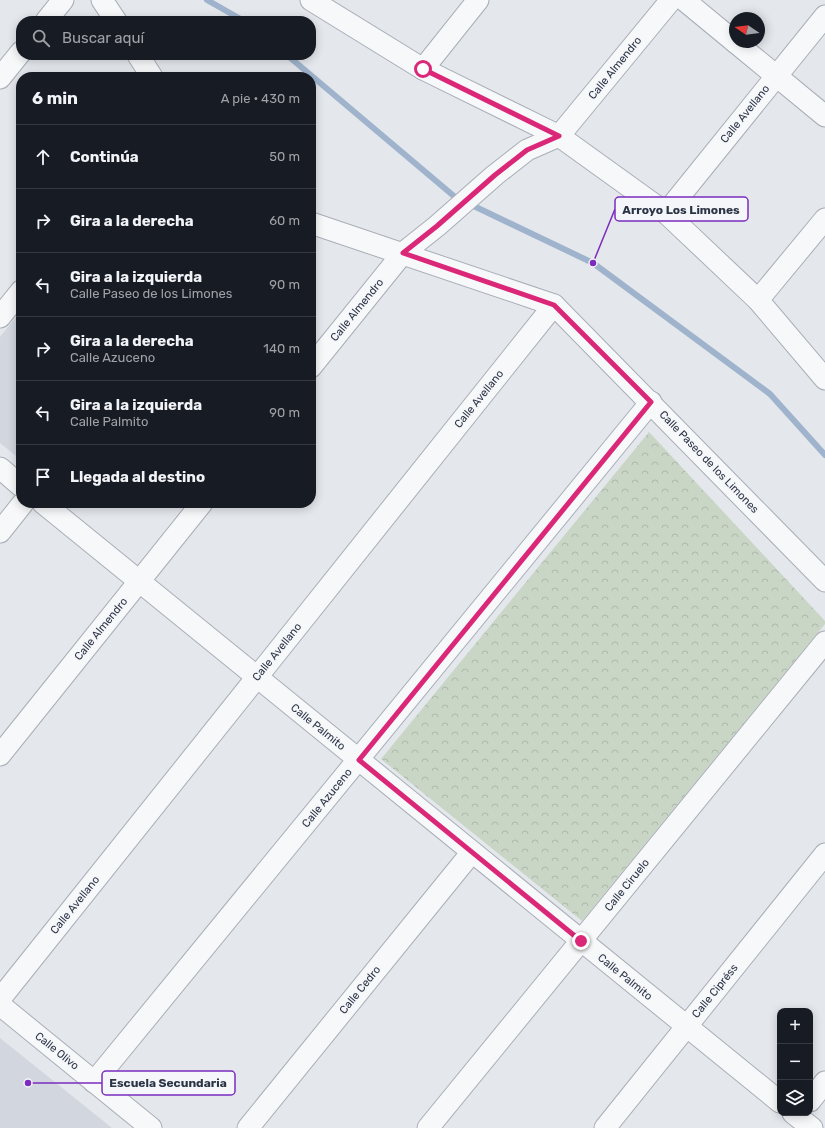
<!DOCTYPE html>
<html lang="es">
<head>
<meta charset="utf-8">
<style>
  :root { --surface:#171b24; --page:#242831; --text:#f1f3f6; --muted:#9ea1a6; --line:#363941 }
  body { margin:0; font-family:Rubik,sans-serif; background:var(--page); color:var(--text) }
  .controls { position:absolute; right:12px; bottom:12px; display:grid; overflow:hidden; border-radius:8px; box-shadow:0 2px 10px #0003 }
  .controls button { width:36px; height:36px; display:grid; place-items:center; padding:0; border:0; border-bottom:1px solid var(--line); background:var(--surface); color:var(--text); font:20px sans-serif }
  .compass { position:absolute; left:729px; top:12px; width:36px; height:36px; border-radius:50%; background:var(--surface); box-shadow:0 2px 10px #0003; rotate:283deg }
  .stop { position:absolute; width:12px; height:12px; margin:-9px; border:3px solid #db2777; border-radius:50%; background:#fff }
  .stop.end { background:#db2777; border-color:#fff; box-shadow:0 1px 4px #0008 }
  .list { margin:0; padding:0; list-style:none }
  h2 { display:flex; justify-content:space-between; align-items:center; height:52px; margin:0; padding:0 16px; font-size:17px }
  h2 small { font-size:13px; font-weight:400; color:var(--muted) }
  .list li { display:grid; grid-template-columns:26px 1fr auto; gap:12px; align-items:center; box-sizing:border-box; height:64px; padding:0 16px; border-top:1px solid var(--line) }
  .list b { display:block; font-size:15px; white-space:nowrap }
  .list p { margin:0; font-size:13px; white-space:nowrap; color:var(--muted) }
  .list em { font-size:13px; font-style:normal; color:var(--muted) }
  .icon { flex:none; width:22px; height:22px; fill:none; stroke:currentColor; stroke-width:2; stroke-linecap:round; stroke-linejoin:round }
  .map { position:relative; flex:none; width:825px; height:1128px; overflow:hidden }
  .search { position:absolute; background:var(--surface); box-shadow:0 2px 10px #0003; left:16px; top:16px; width:300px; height:44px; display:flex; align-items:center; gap:10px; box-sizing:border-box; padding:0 14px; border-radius:16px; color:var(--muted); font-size:15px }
  .panel { position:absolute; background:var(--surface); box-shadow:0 2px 10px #0003; left:16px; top:72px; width:300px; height:436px; border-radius:16px }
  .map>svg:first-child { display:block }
  .built { fill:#d2d6de }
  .forest { fill:url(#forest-crowns) }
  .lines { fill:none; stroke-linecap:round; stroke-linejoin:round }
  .stream { stroke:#9fb4cc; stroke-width:6 }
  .street-casing { stroke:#a9aeb7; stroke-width:23 }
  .street { stroke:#f7f8fa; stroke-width:21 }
  .route { stroke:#db2777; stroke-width:5 }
  .labels { text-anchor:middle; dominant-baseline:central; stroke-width:3; stroke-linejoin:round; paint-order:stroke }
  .street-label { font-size:11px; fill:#2b3445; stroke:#f4f6f9 }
  .leader { fill:none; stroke:#7b2cbf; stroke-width:1.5 }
  .callout-dot { fill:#7b2cbf; stroke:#f4f6f9; stroke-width:1.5 }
  .callout { fill:#f4f6f9; stroke:#7b2cbf; stroke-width:1.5 }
  .callout-label { font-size:12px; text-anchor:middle; font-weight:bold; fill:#2b3445 }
</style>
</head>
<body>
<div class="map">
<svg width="825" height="1128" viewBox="0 0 825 1128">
  <defs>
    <pattern id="forest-crowns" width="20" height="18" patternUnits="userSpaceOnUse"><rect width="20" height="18" fill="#c9d6c5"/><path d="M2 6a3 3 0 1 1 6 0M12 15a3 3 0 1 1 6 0" fill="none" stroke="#adb8ab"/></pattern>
  </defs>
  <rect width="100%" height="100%" fill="#e4e7ec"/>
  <g class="built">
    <polygon points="21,311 21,460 0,443 0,337"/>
    <polygon points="0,1038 112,1128 0,1128"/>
  </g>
  <polygon class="forest" points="649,432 825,621 825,624 582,921 381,759"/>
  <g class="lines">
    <g class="stream">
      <polyline points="207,0 244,21"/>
      <polyline points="287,55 455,197 593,263 770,394 825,455"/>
    </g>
    <g class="street-casing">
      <g id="street">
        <polyline points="102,0 116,21"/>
        <polyline points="311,0 423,69 559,136 666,213 758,300 825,379"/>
        <polyline points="684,0 735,42"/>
        <polyline points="46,21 63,0"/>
        <polyline points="735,42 825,116"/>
        <polyline points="138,55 152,77"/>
        <polyline points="423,69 478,0"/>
        <polyline points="0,78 21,52"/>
        <polyline points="666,213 825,16"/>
        <polyline points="311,223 554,305 825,581"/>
        <polyline points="758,300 825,219"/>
        <polyline points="0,317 21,291"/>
        <polyline points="311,367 403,253 437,226 495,175 527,150 559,136 671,0"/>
        <polyline points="0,468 21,486"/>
        <polyline points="43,503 780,1102"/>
        <polyline points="0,532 23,503"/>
        <polyline points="0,755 202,503"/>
        <polyline points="0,999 554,305"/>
        <polyline points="0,1005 151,1128"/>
        <polyline points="94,1082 651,402"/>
        <polyline points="810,1101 825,1082"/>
        <polyline points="793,1113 812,1128"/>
        <polyline points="248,1128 472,852"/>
        <polyline points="428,1128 825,642"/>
        <polyline points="605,1128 825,854"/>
      </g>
    </g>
    <use href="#street" class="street"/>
  </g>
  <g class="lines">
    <polyline class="route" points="423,69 559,136 527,150 495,175 437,226 403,253 554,305 651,402 359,760 581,941"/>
  </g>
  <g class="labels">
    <g class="street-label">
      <text transform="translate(615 68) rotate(-51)">Calle Almendro</text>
      <text transform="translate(745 114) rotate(-51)">Calle Avellano</text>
      <text transform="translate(357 310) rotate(-51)">Calle Almendro</text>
      <text transform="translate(479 399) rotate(-51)">Calle Avellano</text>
      <text transform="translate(709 462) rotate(46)">Calle Paseo de los Limones</text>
      <text transform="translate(101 629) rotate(-51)">Calle Almendro</text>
      <text transform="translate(277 652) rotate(-51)">Calle Avellano</text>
      <text transform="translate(318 727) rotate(39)">Calle Palmito</text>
      <text transform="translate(327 798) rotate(-51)">Calle Azuceno</text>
      <text transform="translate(627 885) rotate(-51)">Calle Ciruelo</text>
      <text transform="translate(75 905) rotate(-51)">Calle Avellano</text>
      <text transform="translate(625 977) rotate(39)">Calle Palmito</text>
      <text transform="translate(360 990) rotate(-51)">Calle Cedro</text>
      <text transform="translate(715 991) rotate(-51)">Calle Cipréss</text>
      <text transform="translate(57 1051) rotate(39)">Calle Olivo</text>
    </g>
  </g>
  <path class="leader" d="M593 263L615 209M28 1083L102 1083"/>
  <g class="callout-dot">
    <circle cx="593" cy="263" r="4"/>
    <circle cx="28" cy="1083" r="4"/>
  </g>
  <g class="callout">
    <rect x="615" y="197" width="133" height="24" rx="4"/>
    <rect x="102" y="1071" width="133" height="24" rx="4"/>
  </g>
  <g class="callout-label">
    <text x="681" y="214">Arroyo Los Limones</text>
    <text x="168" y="1087">Escuela Secundaria</text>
  </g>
</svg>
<div class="controls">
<button>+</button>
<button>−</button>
<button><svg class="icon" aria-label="layers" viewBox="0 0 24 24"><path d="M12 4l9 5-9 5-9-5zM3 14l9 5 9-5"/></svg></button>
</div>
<svg class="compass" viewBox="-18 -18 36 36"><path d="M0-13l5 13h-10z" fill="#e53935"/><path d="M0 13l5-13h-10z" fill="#9ea1a6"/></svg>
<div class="stop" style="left:423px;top:69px"></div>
<div class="stop end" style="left:581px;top:941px"></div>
<div class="search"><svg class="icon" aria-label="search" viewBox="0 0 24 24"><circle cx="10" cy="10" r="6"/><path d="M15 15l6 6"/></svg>Buscar aquí</div>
<section class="panel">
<h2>6 min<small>A pie · 430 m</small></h2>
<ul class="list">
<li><svg class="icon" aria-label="ahead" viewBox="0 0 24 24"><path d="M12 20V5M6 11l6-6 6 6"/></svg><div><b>Continúa</b></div><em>50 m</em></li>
<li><svg class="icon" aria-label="right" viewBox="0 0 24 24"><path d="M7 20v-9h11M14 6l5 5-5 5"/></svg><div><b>Gira a la derecha</b></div><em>60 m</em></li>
<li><svg class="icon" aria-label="left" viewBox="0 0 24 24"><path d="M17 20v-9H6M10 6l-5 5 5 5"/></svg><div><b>Gira a la izquierda</b><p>Calle Paseo de los Limones</p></div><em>90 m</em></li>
<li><svg class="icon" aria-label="right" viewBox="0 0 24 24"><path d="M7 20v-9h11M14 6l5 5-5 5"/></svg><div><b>Gira a la derecha</b><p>Calle Azuceno</p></div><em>140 m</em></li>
<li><svg class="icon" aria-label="left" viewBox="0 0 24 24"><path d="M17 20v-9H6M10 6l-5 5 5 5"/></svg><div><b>Gira a la izquierda</b><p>Calle Palmito</p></div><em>90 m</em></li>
<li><svg class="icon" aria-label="arrive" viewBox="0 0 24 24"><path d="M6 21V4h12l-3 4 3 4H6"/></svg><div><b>Llegada al destino</b></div></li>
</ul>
</section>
</div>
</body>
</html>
